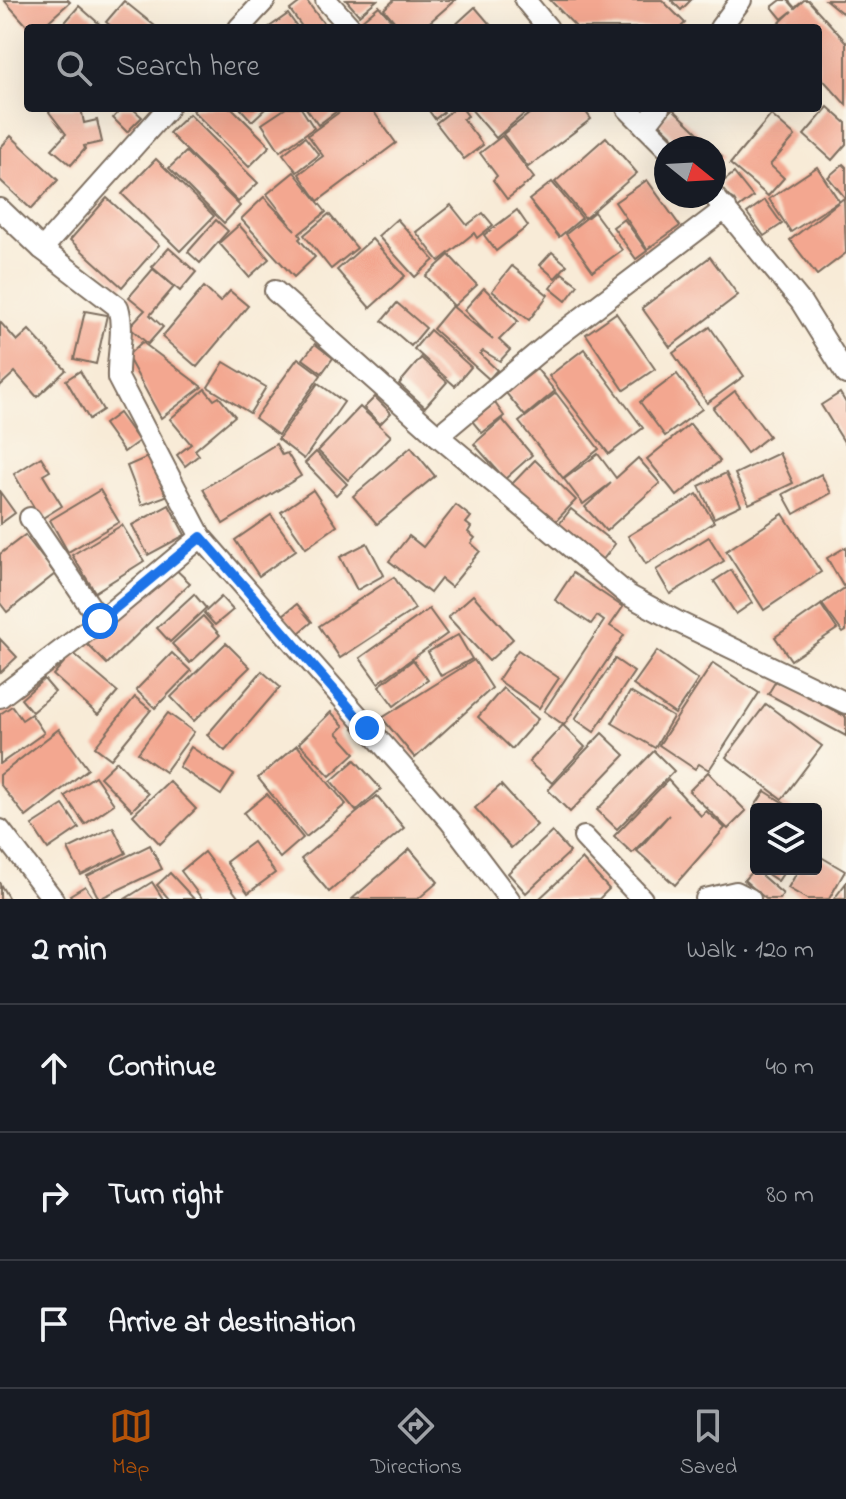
<!DOCTYPE html>
<html lang="en">
<head>
<meta charset="utf-8">
<style>
  :root { --surface:#171b24; --page:#20242c; --text:#f1f3f6; --muted:#9ea1a6; --line:#363941; --accent:#b45309 }
  body { margin:0; font-family:"Indie Flower",sans-serif; background:var(--page); color:var(--text) }
  .controls { position:absolute; right:24px; bottom:24px; display:grid; overflow:hidden; border-radius:8px; box-shadow:0 8px 32px #0002 }
  .controls button { width:72px; height:72px; display:grid; place-items:center; padding:0; border:0; border-bottom:2px solid var(--line); background:var(--surface); color:var(--text); font:40px sans-serif }
  .compass { position:absolute; left:654px; top:136px; width:72px; height:72px; border-radius:50%; background:var(--surface); box-shadow:0 8px 32px #0002; rotate:108deg }
  .stop { position:absolute; width:24px; height:24px; margin:-18px; border:6px solid #1a73e8; border-radius:50%; background:#fff }
  .stop.end { background:#1a73e8; border-color:#fff; box-shadow:0 2px 8px #0008 }
  .list { margin:0; padding:0; list-style:none }
  h2 { display:flex; justify-content:space-between; align-items:center; height:104px; margin:0; padding:0 32px; font-size:34px }
  h2 small { font-size:26px; font-weight:400; color:var(--muted) }
  .list li { display:grid; grid-template-columns:52px 1fr auto; gap:24px; align-items:center; box-sizing:border-box; height:128px; padding:0 32px; border-top:2px solid var(--line) }
  .list b { display:block; font-size:30px; white-space:nowrap }
  .list em { font-size:26px; font-style:normal; color:var(--muted) }
  .icon { flex:none; width:44px; height:44px; fill:none; stroke:currentColor; stroke-width:2; stroke-linecap:round; stroke-linejoin:round }
  .map { position:relative; flex:none; width:846px; height:899px; overflow:hidden }
  .search { position:absolute; background:var(--surface); box-shadow:0 8px 32px #0002; left:24px; right:24px; top:24px; height:88px; display:flex; align-items:center; gap:20px; box-sizing:border-box; padding:0 28px; border-radius:8px; color:var(--muted); font-size:30px }
  .sheet { height:488px; background:var(--surface) }
  nav { display:flex; justify-content:space-around; align-items:center; box-sizing:border-box; height:112px; border-top:2px solid var(--line); background:var(--surface); font-size:22px; color:var(--muted) }
  nav a { display:grid; justify-items:center; gap:4px }
  nav .on { color:var(--accent) }
  .map>svg:first-child { display:block }
  .building { fill:#f3a790 }
  .lines { fill:none; stroke-linecap:round; stroke-linejoin:round }
  .minor-casing { stroke:#7d6e5f; stroke-width:24 }
  .minor { stroke:#fff; stroke-width:20 }
  .route { stroke:#1a73e8; stroke-width:10 }
</style>
</head>
<body>
<div class="map">
<svg width="846" height="899" viewBox="0 0 846 899">
  <rect width="100%" height="100%" fill="#fbf7ec"/>
  <filter id="ink" filterUnits="userSpaceOnUse"><feTurbulence type="fractalNoise" baseFrequency=".0125" numOctaves="2"/><feDisplacementMap in="SourceGraphic" scale="16" xChannelSelector="R" yChannelSelector="G"/><feConvolveMatrix kernelMatrix="1 2 1 2 8 2 1 2 1" color-interpolation-filters="sRGB"/></filter>
  <filter id="wash" filterUnits="userSpaceOnUse"><feTurbulence type="fractalNoise" baseFrequency=".006" numOctaves="4" result="noise"/><feDisplacementMap in="SourceGraphic" scale="32" xChannelSelector="R" yChannelSelector="G"/><feGaussianBlur stdDeviation="1.8" result="paint"/><feColorMatrix in="noise" values="0 0 0 0 0 0 0 0 0 0 0 0 0 0 0 0 0 1.4 0 .05"/><feComposite in="paint" operator="in"/></filter>
  <g filter="url(#wash)">
    <rect width="100%" height="100%" fill="#f8ebd7"/>
    <g id="blocks">
      <g class="building">
        <polygon points="4,0 68,0 70,2 41,28 29,28"/>
        <polygon points="303,0 306,0 327,28 303,28 290,10"/>
        <polygon points="346,0 377,0 359,15"/>
        <polygon points="394,0 455,0 423,28 400,28 384,9"/>
        <polygon points="550,0 662,0 685,23 680,28 577,28"/>
        <polygon points="671,0 691,0 681,10"/>
        <polygon points="781,0 788,0 795,8 804,0 808,0 846,42 846,105 818,74 818,28 774,28 792,11 782,19 772,7"/>
        <polygon points="826,0 846,0 846,8 842,13"/>
        <polygon points="124,1 155,26 153,28 113,28 106,22"/>
        <polygon points="79,6 104,28 60,28"/>
        <polygon points="379,6 398,28 366,28 360,22"/>
        <polygon points="475,7 493,28 452,28"/>
        <polygon points="288,14 298,28 268,28"/>
        <polygon points="828,107 846,123 846,144 832,160 804,135"/>
        <polygon points="51,108 81,108 84,123 97,120 102,142 84,146 85,149 71,165 52,149 66,134 49,112"/>
        <polygon points="122,108 132,108 142,117 127,132 113,118"/>
        <polygon points="196,108 232,108 270,146 249,167 193,111"/>
        <polygon points="240,108 266,108 252,121"/>
        <polygon points="286,108 301,108 314,128 280,151 262,124"/>
        <polygon points="306,108 341,108 318,125"/>
        <polygon points="345,108 371,108 396,143 318,201 299,174 323,156 308,135"/>
        <polygon points="427,108 441,108 444,112 435,119"/>
        <polygon points="455,108 462,108 468,116 463,119 483,145 464,159 436,123"/>
        <polygon points="470,108 531,108 496,138"/>
        <polygon points="537,108 583,108 591,119 528,167 503,134"/>
        <polygon points="673,109 714,148 685,148 659,123"/>
        <polygon points="189,114 258,183 238,202 169,133"/>
        <polygon points="771,115 795,136 770,165 784,178 768,196 730,164"/>
        <polygon points="11,136 58,180 31,209 0,180 0,148"/>
        <polygon points="502,136 534,178 507,199 493,180 497,176 480,153"/>
        <polygon points="305,137 319,155 297,172 283,154"/>
        <polygon points="606,137 637,173 585,218 555,182"/>
        <polygon points="714,148 722,156 714,164"/>
        <polygon points="186,152 240,206 224,223 169,168"/>
        <polygon points="156,159 214,216 180,251 122,194"/>
        <polygon points="843,164 846,167 846,199 828,177"/>
        <polygon points="817,167 839,201 791,232 769,199"/>
        <polygon points="294,172 326,212 299,234 301,237 299,239 315,257 294,277 241,219 264,197 295,230 267,194"/>
        <polygon points="734,173 753,197 737,209 719,185"/>
        <polygon points="647,180 680,226 647,249 615,202"/>
        <polygon points="552,182 582,218 559,237 529,200"/>
        <polygon points="107,198 159,245 122,287 70,240"/>
        <polygon points="844,198 846,253 817,275 790,240"/>
        <polygon points="765,200 782,224 764,236 747,213"/>
        <polygon points="451,205 467,225 483,213 493,225 477,238 474,233 439,261 416,232"/>
        <polygon points="517,210 528,226 496,251 484,235"/>
        <polygon points="594,212 622,250 593,271 566,234"/>
        <polygon points="329,214 357,248 331,269 304,235"/>
        <polygon points="397,219 434,260 415,277 378,236"/>
        <polygon points="624,219 647,251 636,259 613,227"/>
        <polygon points="216,220 228,231 200,263 188,252"/>
        <polygon points="239,225 269,259 249,277 219,243"/>
        <polygon points="372,239 405,276 370,308 337,270"/>
        <polygon points="169,248 196,272 180,291 152,267"/>
        <polygon points="552,252 567,265 555,278 540,265"/>
        <polygon points="449,255 477,285 454,306 426,276"/>
        <polygon points="710,257 738,295 670,347 642,308"/>
        <polygon points="512,266 548,295 529,320 492,291"/>
        <polygon points="153,269 174,287 150,315 163,327 148,344 129,327 145,310 129,297"/>
        <polygon points="562,273 578,285 566,301 550,288"/>
        <polygon points="204,287 220,302 230,291 248,306 197,367 162,337"/>
        <polygon points="484,288 518,321 499,340 510,350 500,361 483,351 480,354 497,370 489,379 433,329 452,306 493,340 464,310"/>
        <polygon points="397,303 426,328 411,346 382,321"/>
        <polygon points="85,311 107,315 96,364 74,359"/>
        <polygon points="616,313 655,369 624,390 586,334"/>
        <polygon points="0,322 17,341 29,330 66,370 37,397 15,372 0,386"/>
        <polygon points="710,327 744,376 707,403 673,353"/>
        <polygon points="430,330 471,367 455,386 414,349"/>
        <polygon points="142,342 202,387 161,418 127,356"/>
        <polygon points="315,344 333,358 322,373 303,359"/>
        <polygon points="584,349 643,428 609,454 549,376"/>
        <polygon points="298,358 321,375 278,435 255,418"/>
        <polygon points="421,358 447,382 425,407 399,384"/>
        <polygon points="224,362 266,387 250,413 208,387"/>
        <polygon points="537,369 555,391 525,416 506,393"/>
        <polygon points="80,371 103,410 89,419 66,380"/>
        <polygon points="677,374 702,409 665,436 640,402"/>
        <polygon points="318,383 344,402 304,459 278,439"/>
        <polygon points="205,389 214,400 219,397 235,416 195,450 199,455 185,466 177,455 191,444 170,419"/>
        <polygon points="735,391 769,436 747,453 713,408"/>
        <polygon points="556,393 599,449 563,478 519,422"/>
        <polygon points="840,393 846,403 846,445 821,405"/>
        <polygon points="375,397 391,413 380,424 364,408"/>
        <polygon points="495,403 504,416 482,433 472,421"/>
        <polygon points="360,407 391,436 348,480 318,451"/>
        <polygon points="119,413 139,441 124,452 104,424"/>
        <polygon points="502,419 532,455 505,479 474,444"/>
        <polygon points="690,424 720,461 677,496 647,459"/>
        <polygon points="276,444 282,455 287,453 301,476 223,524 203,489"/>
        <polygon points="411,447 435,476 377,524 353,496"/>
        <polygon points="316,452 347,484 336,495 305,463"/>
        <polygon points="779,453 793,483 749,504 735,474"/>
        <polygon points="598,454 616,478 638,458 660,483 606,531 585,507 611,483 583,504 564,479"/>
        <polygon points="150,456 166,496 142,505 127,466"/>
        <polygon points="41,457 50,471 43,475 62,506 41,519 14,474"/>
        <polygon points="535,460 576,500 552,525 511,485"/>
        <polygon points="726,473 741,505 714,518 699,486"/>
        <polygon points="821,474 831,493 794,514 783,494"/>
        <polygon points="100,490 119,522 68,552 50,520"/>
        <polygon points="313,490 337,526 306,548 281,512"/>
        <polygon points="0,492 15,513 0,524"/>
        <polygon points="697,494 714,522 646,564 628,536"/>
        <polygon points="169,505 185,535 148,555 132,525"/>
        <polygon points="456,505 471,517 466,523 471,527 468,532 475,538 471,543 480,551 451,587 441,579 430,593 389,561 409,536 423,547"/>
        <polygon points="571,509 615,544 601,562 557,527"/>
        <polygon points="783,514 821,572 764,610 726,551"/>
        <polygon points="271,515 296,550 259,576 235,540"/>
        <polygon points="122,525 144,561 95,592 72,555"/>
        <polygon points="25,535 55,574 7,612 0,603 0,554"/>
        <polygon points="709,537 724,561 670,594 656,570"/>
        <polygon points="367,543 384,575 357,590 340,557"/>
        <polygon points="846,547 846,584 843,586 827,558"/>
        <polygon points="169,563 190,583 107,664 86,643"/>
        <polygon points="731,570 752,603 736,614 714,581"/>
        <polygon points="573,573 623,607 610,626 624,635 564,725 544,711 604,621 597,616 591,624 555,600"/>
        <polygon points="394,577 415,609 340,658 319,626"/>
        <polygon points="846,587 846,631 843,633 822,604"/>
        <polygon points="194,594 206,608 170,642 157,628"/>
        <polygon points="473,595 513,639 489,661 448,617"/>
        <polygon points="221,597 233,610 215,625 204,613"/>
        <polygon points="297,604 312,622 299,633 283,615"/>
        <polygon points="821,605 837,629 791,660 775,637"/>
        <polygon points="429,609 447,634 378,683 360,658"/>
        <polygon points="203,616 220,635 190,663 172,644"/>
        <polygon points="458,635 472,659 441,676 428,652"/>
        <polygon points="0,639 17,657 0,673"/>
        <polygon points="226,643 250,667 194,721 171,697"/>
        <polygon points="518,650 559,678 539,708 498,680"/>
        <polygon points="657,651 698,680 675,714 633,685"/>
        <polygon points="72,653 118,692 98,715 53,675"/>
        <polygon points="172,653 191,671 155,708 136,690"/>
        <polygon points="615,659 634,672 594,732 575,719"/>
        <polygon points="413,660 428,680 394,706 379,686"/>
        <polygon points="474,660 492,688 415,758 382,718"/>
        <polygon points="713,663 759,693 709,770 699,764 695,769 659,745"/>
        <polygon points="262,671 280,687 225,751 207,735"/>
        <polygon points="44,679 55,692 32,712 21,699"/>
        <polygon points="777,679 846,717 846,736 768,694"/>
        <polygon points="503,688 538,719 512,749 478,717"/>
        <polygon points="630,692 673,717 655,748 612,723"/>
        <polygon points="135,697 151,710 111,759 95,747"/>
        <polygon points="766,704 822,746 782,799 726,757"/>
        <polygon points="12,706 22,720 31,714 44,733 0,764 0,714"/>
        <polygon points="331,712 344,726 337,733 355,753 330,776 299,743"/>
        <polygon points="168,713 194,732 165,772 138,753"/>
        <polygon points="563,725 585,747 552,783 529,762"/>
        <polygon points="59,729 88,769 26,817 0,784 0,775"/>
        <polygon points="602,733 625,755 570,812 548,790"/>
        <polygon points="297,745 346,804 306,837 258,778"/>
        <polygon points="191,747 234,775 221,795 179,767"/>
        <polygon points="654,751 674,771 617,829 597,810"/>
        <polygon points="355,760 381,789 356,811 331,781"/>
        <polygon points="117,761 148,794 132,810 100,777"/>
        <polygon points="708,772 746,811 728,829 689,791"/>
        <polygon points="95,776 114,804 85,824 65,796"/>
        <polygon points="668,780 701,816 706,811 725,828 675,885 637,851 669,815 632,853 614,836"/>
        <polygon points="169,781 196,809 160,844 133,815"/>
        <polygon points="501,785 537,825 511,848 475,808"/>
        <polygon points="765,791 793,809 760,809 755,806"/>
        <polygon points="267,794 303,838 280,858 244,813"/>
        <polygon points="377,796 404,828 329,892 301,859"/>
        <polygon points="63,805 79,828 48,849 32,825"/>
        <polygon points="113,827 126,853 81,875 68,849"/>
        <polygon points="552,832 570,852 526,893 508,873"/>
        <polygon points="253,842 275,873 248,893 226,862"/>
        <polygon points="150,845 162,869 99,899 87,876"/>
        <polygon points="410,849 438,882 418,899 352,899"/>
        <polygon points="204,852 238,897 235,899 202,899 181,871"/>
        <polygon points="816,854 845,871 829,899 807,899 788,888 799,869 816,869"/>
        <polygon points="582,859 609,889 599,899 539,899"/>
        <polygon points="754,869 783,894 779,899 766,899 744,880"/>
        <polygon points="760,869 786,869 778,881"/>
        <polygon points="170,873 194,899 169,899 157,885"/>
        <polygon points="152,882 163,899 125,899"/>
        <polygon points="846,883 846,899 834,899"/>
        <polygon points="0,884 9,899 0,899"/>
        <polygon points="85,886 94,899 73,899 70,895"/>
      </g>
    </g>
  </g>
  <g filter="url(#ink)">
    <use href="#blocks" fill-opacity="0" stroke="#7d6e5f" stroke-width="2"/>
    <g class="lines">
      <g class="minor-casing">
        <g id="minor">
          <polyline points="326,0 351,28"/>
          <polyline points="525,0 548,28"/>
          <polyline points="239,28 265,0"/>
          <polyline points="720,28 741,0"/>
          <polyline points="627,108 667,148"/>
          <polyline points="645,126 659,108"/>
          <polyline points="714,196 801,302 846,374"/>
          <path d="M0 209 42 249 118 307C125 331 117 353 118 378L201 537 450 821 509 899"/>
          <polyline points="42,249 168,108"/>
          <polyline points="275,291 438,436 628,595 678,622 846,703"/>
          <polyline points="438,436 554,339 726,208"/>
          <polyline points="30,518 100,621"/>
          <polyline points="0,697 100,621 201,537"/>
          <polyline points="0,830 53,899"/>
          <polyline points="584,837 642,899"/>
          <polyline points="706,899 736,892 750,899"/>
        </g>
      </g>
      <use href="#minor" class="minor"/>
    </g>
  </g>
  <g class="lines" filter="url(#ink)">
    <polyline class="route" points="100,621 201,537 367,728"/>
  </g>
</svg>
<div class="controls">
<button><svg class="icon" aria-label="layers" viewBox="0 0 24 24"><path d="M12 4l9 5-9 5-9-5zM3 14l9 5 9-5"/></svg></button>
</div>
<svg class="compass" viewBox="-18 -18 36 36"><path d="M0-13l5 13h-10z" fill="#e53935"/><path d="M0 13l5-13h-10z" fill="#9ea1a6"/></svg>
<div class="stop" style="left:100px;top:621px"></div>
<div class="stop end" style="left:367px;top:728px"></div>
<div class="search"><svg class="icon" aria-label="search" viewBox="0 0 24 24"><circle cx="10" cy="10" r="6"/><path d="M15 15l6 6"/></svg>Search here</div>
</div>
<section class="sheet">
<h2>2 min<small>Walk · 120 m</small></h2>
<ul class="list">
<li><svg class="icon" aria-label="ahead" viewBox="0 0 24 24"><path d="M12 20V5M6 11l6-6 6 6"/></svg><div><b>Continue</b></div><em>40 m</em></li>
<li><svg class="icon" aria-label="right" viewBox="0 0 24 24"><path d="M7 20v-9h11M14 6l5 5-5 5"/></svg><div><b>Turn right</b></div><em>80 m</em></li>
<li><svg class="icon" aria-label="arrive" viewBox="0 0 24 24"><path d="M6 21V4h12l-3 4 3 4H6"/></svg><div><b>Arrive at destination</b></div></li>
</ul>
</section>
<nav>
<a class="on"><svg class="icon" aria-label="map" viewBox="0 0 24 24"><path d="M3 6l6-2 6 2 6-2v14l-6 2-6-2-6 2zM9 4v14M15 6v14"/></svg>Map</a>
<a><svg class="icon" aria-label="directions" viewBox="0 0 24 24"><path d="M12 3l9 9-9 9-9-9zM9 14v-3h6M13 9l2 2-2 2"/></svg>Directions</a>
<a><svg class="icon" aria-label="saved" viewBox="0 0 24 24"><path d="M7 4h10v16l-5-4-5 4z"/></svg>Saved</a>
</nav>
</body>
</html>
